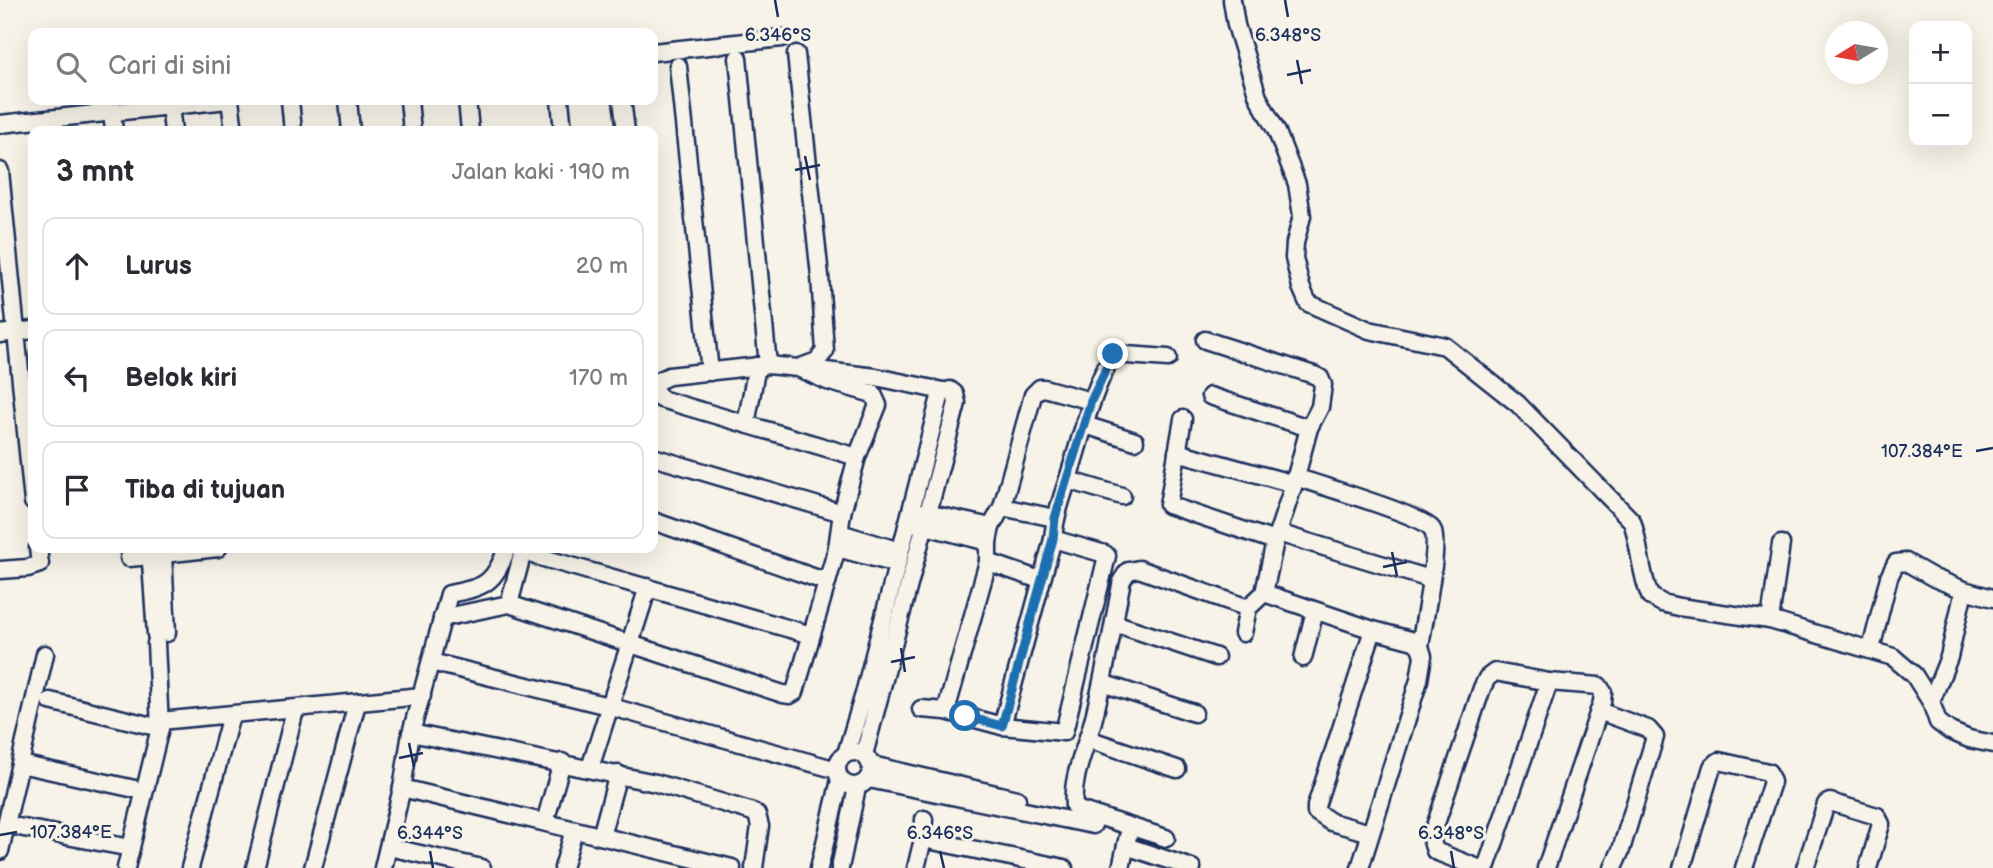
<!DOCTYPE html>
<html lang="id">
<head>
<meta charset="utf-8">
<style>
  :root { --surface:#fff; --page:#f2f2f3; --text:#2b2b33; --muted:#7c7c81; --line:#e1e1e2 }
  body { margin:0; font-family:"Balsamiq Sans",sans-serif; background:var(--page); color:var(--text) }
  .controls { position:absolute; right:21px; top:21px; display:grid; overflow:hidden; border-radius:14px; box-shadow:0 7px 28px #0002 }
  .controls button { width:63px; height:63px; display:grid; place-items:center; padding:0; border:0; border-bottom:2px solid var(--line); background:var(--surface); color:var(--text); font:35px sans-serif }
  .compass { position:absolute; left:1825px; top:21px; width:63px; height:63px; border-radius:50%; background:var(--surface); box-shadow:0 7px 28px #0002; rotate:259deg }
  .stop { position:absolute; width:21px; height:21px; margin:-16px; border:5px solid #1f6fb2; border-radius:50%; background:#fff }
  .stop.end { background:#1f6fb2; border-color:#fff; box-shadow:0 2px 7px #0008 }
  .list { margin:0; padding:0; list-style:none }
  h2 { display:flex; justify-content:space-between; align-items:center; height:91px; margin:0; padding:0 28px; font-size:30px }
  h2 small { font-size:23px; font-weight:400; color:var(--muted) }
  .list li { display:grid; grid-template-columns:46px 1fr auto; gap:21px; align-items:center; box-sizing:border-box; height:98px; margin:0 14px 14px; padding:0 14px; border:2px solid var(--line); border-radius:14px }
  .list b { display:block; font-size:26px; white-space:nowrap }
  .list em { font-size:23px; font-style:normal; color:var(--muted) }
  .icon { flex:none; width:38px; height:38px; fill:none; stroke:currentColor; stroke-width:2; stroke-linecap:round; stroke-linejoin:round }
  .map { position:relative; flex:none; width:1993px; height:868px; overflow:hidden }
  .search { position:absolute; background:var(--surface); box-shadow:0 7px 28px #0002; left:28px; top:28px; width:630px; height:77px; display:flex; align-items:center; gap:18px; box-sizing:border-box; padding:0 24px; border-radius:14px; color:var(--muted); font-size:26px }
  .panel { position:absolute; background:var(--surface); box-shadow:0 7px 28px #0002; left:28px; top:126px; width:630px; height:427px; border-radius:14px }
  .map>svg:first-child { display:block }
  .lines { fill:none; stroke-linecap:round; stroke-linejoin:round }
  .street-casing { stroke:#1b2f5e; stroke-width:21 }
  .street { stroke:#f7f3e8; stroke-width:16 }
  .route { stroke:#1f6fb2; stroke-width:9 }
  .ticks { fill:none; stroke:#1b2f5e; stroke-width:2.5 }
  .ticks-label { font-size:18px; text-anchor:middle; fill:#1b2f5e; stroke:#f7f3e8; stroke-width:6; stroke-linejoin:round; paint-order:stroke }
</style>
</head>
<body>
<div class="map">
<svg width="1993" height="868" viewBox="0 0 1993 868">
  <rect width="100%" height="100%" fill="#f7f3e8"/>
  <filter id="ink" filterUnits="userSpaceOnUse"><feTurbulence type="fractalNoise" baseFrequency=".0143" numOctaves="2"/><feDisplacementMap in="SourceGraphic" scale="14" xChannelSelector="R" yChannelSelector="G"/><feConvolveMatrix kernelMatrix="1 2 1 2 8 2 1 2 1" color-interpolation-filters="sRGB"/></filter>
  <g filter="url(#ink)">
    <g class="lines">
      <g class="street-casing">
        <g id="street">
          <path d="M1232 0 1236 25 1258 97 1277 132 1297 184 1302 216 1295 243 1294 258 1301 287 1308 303 1369 330 1445 346 1518 404 1632 521C1640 546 1640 572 1650 596L1662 603 1679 607 1770 620 1893 657 1914 675 1931 702 1938 722 1950 731 1969 739 1993 744"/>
          <polyline points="653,52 782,38"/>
          <polyline points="796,54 820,276 825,351 817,361 798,368"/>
          <polyline points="738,58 768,365"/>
          <polyline points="678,66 710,372"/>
          <polyline points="230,100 234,131"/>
          <polyline points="290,100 293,131"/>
          <polyline points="348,100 351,131"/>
          <polyline points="409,100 412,131"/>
          <polyline points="467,100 470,131"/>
          <polyline points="560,100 563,131"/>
          <polyline points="622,100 626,131"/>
          <polyline points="170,106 173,131"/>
          <polyline points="112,112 114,131"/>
          <polyline points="0,124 228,100"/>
          <polyline points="0,171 33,502"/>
          <polyline points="0,334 33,330"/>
          <polyline points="1205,340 1314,375 1320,378 1323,385 1320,407 1309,428 1294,484 1275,541 1264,593 1248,608 1243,633"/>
          <polyline points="817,370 876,377 943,391"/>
          <polyline points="653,388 661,399 857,457"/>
          <polyline points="1210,396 1309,428"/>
          <polyline points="1183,419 1168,505 1275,541"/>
          <polyline points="746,424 757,366"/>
          <polyline points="1085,425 1135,441"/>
          <polyline points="1177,452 1294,484"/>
          <polyline points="653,457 842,513"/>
          <path d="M1295 477C1316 484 1424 516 1432 529 1441 542 1423 625 1420 646"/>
          <polyline points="1068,480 1122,496"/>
          <polyline points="1002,507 1055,518"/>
          <polyline points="917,511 991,527"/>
          <polyline points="653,521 827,582"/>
          <polyline points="914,523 988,542"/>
          <polyline points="840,533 900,551"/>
          <polyline points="1278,533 1430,579"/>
          <polyline points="150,548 156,635"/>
          <polyline points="837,548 897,564"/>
          <polyline points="533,555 811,635"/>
          <polyline points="129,558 161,555"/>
          <polyline points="988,562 1040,580"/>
          <polyline points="0,570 28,568 40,564 38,548"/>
          <polyline points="1264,593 1373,630 1414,641 1420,646 1423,656 1419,680 1360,868"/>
          <polyline points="509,604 783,694 790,695 795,692 837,548 842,513 857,457 878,405 873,394 827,381 798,368 768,365 669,376 653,383"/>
          <polyline points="442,618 509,604 524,548"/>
          <polyline points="1770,620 1781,544"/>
          <polyline points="1114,623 1216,657"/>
          <polyline points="167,633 163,554 218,548"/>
          <polyline points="1871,649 1889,577 1896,563 1906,562 1934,578 1964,590 1993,598"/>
          <polyline points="1303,658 1315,611"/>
          <polyline points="431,662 608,706 837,770"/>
          <polyline points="1102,683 1194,713"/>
          <polyline points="50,701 160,728"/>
          <polyline points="1931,702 1949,657 1964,590"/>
          <polyline points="921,709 946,711 1002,726 1064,732 1107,556 1105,554 1053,539"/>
          <polyline points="946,711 988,562 988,542 991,527 1002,507 1033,395 1040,388 1044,388 1091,401"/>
          <polyline points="1599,711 1648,729 1655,737 1621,850 1613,868"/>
          <polyline points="160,721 422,696"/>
          <path d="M1002 726 1053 539C1055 513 1065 490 1072 466 1084 427 1093 389 1113 354L1168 358"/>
          <polyline points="411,733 656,783 753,812 757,815 760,826 754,868"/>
          <polyline points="1088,739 1177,769"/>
          <circle cx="854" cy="769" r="17"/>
          <polyline points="846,754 864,694 941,393 950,390 955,394 957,403 864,755"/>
          <polyline points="20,764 144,791"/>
          <polyline points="872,765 1017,799"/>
          <polyline points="590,768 648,587"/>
          <polyline points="869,779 1093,825"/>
          <polyline points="402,788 732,868"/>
          <polyline points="545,822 562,762"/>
          <polyline points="13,826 131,848"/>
          <polyline points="1370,833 1331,822 1316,812 1316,806 1373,630"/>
          <polyline points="601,836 618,774"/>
          <path d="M1166 838 1079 810 1074 806C1071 776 1087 746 1094 717 1105 672 1113 626 1122 580L1128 571 1139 569 1248 608"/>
          <polyline points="923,839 1064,868"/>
          <polyline points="1126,846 1192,868"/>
          <polyline points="389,847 482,868"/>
          <polyline points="0,851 45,654"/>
          <polyline points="126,868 160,728 156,643"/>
          <polyline points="190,868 231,715"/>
          <polyline points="255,868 295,710"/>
          <polyline points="313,868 357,703"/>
          <path d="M383 868 402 788 411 733 449 594C485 587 494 584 507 548"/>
          <polyline points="563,868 574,830"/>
          <polyline points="819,868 840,780"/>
          <polyline points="840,868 857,787"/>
          <polyline points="916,868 923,839 924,819"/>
          <polyline points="1121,868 1128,836"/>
          <polyline points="1478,868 1435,851 1431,838 1482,688 1487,678 1495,672 1549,682"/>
          <polyline points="1486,868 1549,682 1599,686 1603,692 1602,702 1546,868"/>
          <polyline points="1682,868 1712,767 1719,761 1768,772 1772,782 1744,868"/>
          <polyline points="1805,868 1826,804 1830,802 1877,816 1881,824 1868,868"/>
        </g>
      </g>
      <use href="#street" class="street"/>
    </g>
  </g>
  <g class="lines" filter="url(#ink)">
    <polyline class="route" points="965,716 1002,726 1053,539 1055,518 1091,401 1113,354"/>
  </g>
  <path class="ticks" d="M775 0 778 17M1285 0 1288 17M1297 60 1302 84M1287 75 1311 70M805 156 810 180M795 170 820 165M1976 451 1993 448M1392 552 1397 576M1383 567 1407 562M901 648 905 672M891 662 915 657M409 743 414 767M399 758 423 753M0 835 17 832M430 851 433 868M940 851 944 868M1451 851 1454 868"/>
  <g class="ticks-label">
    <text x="778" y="41">6.346°S</text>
    <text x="1288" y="41">6.348°S</text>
    <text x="1922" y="457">107.384°E</text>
    <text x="71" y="838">107.384°E</text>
    <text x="430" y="839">6.344°S</text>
    <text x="940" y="839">6.346°S</text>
    <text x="1451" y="839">6.348°S</text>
  </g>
</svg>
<div class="controls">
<button>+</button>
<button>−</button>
</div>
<svg class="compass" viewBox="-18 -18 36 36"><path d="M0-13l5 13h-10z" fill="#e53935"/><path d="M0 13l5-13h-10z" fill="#7c7c81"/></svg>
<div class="stop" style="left:965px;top:716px"></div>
<div class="stop end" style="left:1113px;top:354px"></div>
<div class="search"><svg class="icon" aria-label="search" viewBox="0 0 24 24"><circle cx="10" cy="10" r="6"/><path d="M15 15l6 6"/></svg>Cari di sini</div>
<section class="panel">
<h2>3 mnt<small>Jalan kaki · 190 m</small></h2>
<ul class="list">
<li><svg class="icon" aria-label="ahead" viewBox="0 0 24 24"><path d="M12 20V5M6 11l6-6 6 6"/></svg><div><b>Lurus</b></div><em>20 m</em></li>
<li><svg class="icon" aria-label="left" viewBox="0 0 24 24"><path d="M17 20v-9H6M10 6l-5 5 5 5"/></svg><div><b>Belok kiri</b></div><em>170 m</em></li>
<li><svg class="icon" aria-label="arrive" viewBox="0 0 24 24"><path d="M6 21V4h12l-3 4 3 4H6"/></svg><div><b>Tiba di tujuan</b></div></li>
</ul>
</section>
</div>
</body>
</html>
